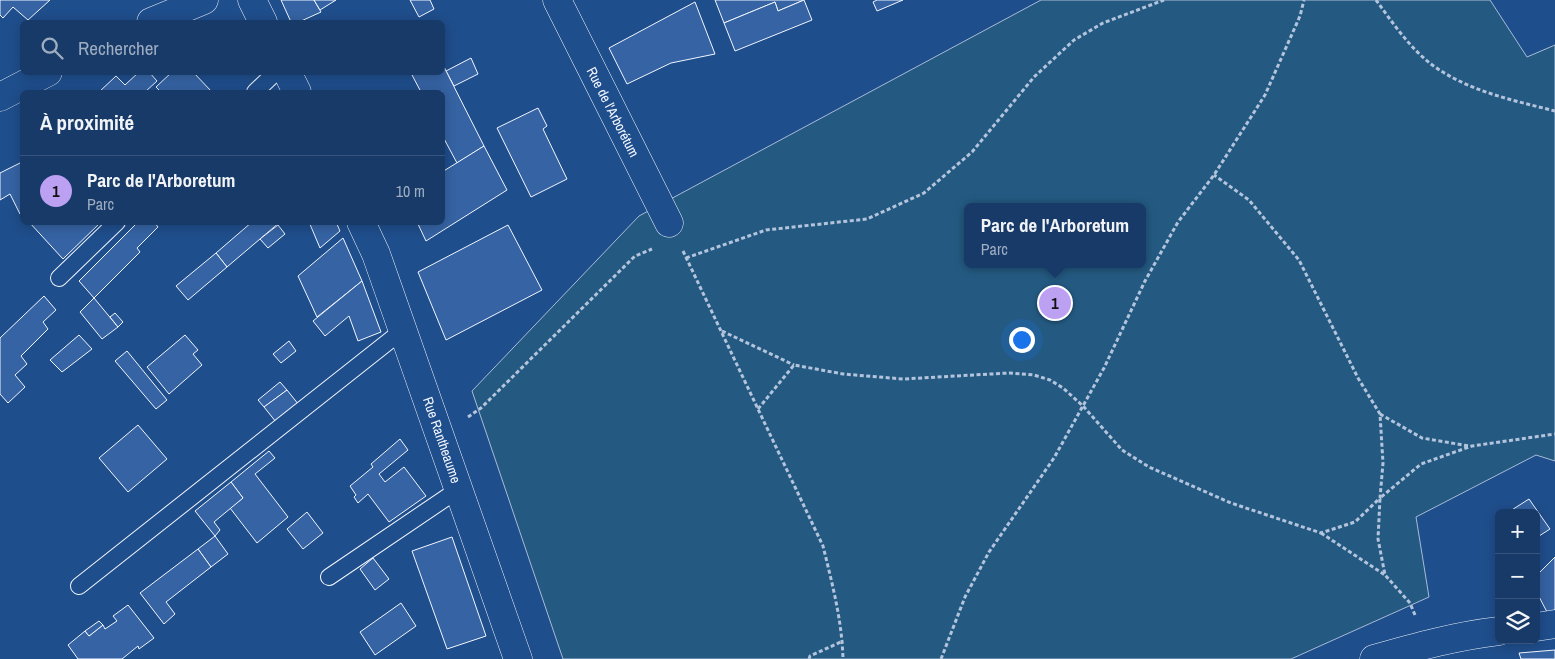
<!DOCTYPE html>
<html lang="fr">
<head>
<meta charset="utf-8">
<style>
  :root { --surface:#173a69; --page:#20416f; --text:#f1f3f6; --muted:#9eadc0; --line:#36547d; --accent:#bca0f2 }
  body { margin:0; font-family:"Archivo Narrow",sans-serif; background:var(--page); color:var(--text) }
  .controls { position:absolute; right:15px; bottom:15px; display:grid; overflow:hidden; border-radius:8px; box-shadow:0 2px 12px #0003 }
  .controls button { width:45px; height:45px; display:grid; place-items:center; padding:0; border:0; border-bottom:1px solid var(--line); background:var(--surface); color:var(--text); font:25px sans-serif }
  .you { position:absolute; left:1021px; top:339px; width:18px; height:18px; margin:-12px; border:4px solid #fff; border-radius:50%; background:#1a73e8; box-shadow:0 0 0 8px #1a73e833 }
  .badge { display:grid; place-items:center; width:32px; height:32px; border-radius:50%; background:var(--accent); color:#111; font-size:16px; font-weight:700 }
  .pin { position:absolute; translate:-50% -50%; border:2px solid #fff; box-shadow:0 1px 5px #0006 }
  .popup { position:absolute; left:964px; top:203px; width:182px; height:65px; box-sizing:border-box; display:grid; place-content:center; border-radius:8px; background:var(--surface); filter:drop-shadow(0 1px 4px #0005); font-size:16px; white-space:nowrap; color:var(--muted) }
  .popup b { font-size:19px; color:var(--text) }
  .popup::after { content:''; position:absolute; left:50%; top:100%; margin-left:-10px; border:10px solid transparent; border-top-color:var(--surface) }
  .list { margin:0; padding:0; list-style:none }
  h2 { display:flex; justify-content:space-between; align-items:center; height:65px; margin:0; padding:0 20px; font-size:21px }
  h2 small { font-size:16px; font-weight:400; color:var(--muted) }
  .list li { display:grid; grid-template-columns:32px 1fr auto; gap:15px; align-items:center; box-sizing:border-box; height:70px; padding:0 20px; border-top:1px solid var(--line) }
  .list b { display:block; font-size:19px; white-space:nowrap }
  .list p { margin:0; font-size:16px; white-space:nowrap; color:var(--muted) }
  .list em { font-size:16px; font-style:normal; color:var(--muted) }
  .icon { flex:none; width:28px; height:28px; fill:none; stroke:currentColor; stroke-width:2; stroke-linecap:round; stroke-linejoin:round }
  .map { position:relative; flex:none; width:1555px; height:659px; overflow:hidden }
  .search { position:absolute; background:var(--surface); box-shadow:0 2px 12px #0003; left:20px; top:20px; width:425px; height:55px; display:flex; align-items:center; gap:12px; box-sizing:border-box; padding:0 18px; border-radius:8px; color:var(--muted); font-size:19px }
  .panel { position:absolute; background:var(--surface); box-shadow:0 2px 12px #0003; left:20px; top:90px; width:425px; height:135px; border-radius:8px }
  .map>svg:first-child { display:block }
  .green { fill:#245a82; stroke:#a8bbd7; fill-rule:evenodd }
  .building { fill:#3563a3; stroke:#f2f6ff }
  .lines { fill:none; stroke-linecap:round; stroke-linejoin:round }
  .service-casing { stroke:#f2f6ff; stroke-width:18 }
  .minor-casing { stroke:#f2f6ff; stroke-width:29 }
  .path { stroke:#b3c4dc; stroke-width:3; stroke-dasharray:4 2.5; stroke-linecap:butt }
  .service { stroke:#1f4e8c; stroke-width:16 }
  .minor { stroke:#1f4e8c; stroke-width:28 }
  .labels { text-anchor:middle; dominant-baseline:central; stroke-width:4; stroke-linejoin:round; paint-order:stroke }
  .street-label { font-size:14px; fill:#f2f6ff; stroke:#1f4e8c }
</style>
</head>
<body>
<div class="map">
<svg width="1555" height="659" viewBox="0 0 1555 659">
  <rect width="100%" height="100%" fill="#1f4e8c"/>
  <path class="green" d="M1041 0H1490L1527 57 1555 45V461L1536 455 1416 517 1429 597 1291 659H563L472 391 639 216ZM968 207H1142V264H968Z"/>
  <g class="building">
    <polygon points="0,0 50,0 28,20 13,7 3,18 0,15"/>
    <polygon points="281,0 314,0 321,12 299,22 291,22"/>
    <polygon points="314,0 336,0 320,10"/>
    <polygon points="410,0 430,0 434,9 419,17"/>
    <polygon points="715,0 804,0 778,11 775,2 724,23"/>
    <polygon points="804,0 812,20 735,51 724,23 775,2 778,11"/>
    <polygon points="877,0 903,0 877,11 873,2"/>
    <polygon points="695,2 715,54 671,63 627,84 609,48"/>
    <polygon points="471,58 478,74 454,86 446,71"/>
    <polygon points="442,63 484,146 457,163 442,135 442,92 421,92 412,75 416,72 442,72"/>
    <polygon points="139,72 149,72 157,81 145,92 99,92 116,76 125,85"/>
    <polygon points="172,72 193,72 212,92 161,92 156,87"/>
    <polygon points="538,108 547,126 543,129 567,179 531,197 497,128"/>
    <polygon points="484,146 507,190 426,241 417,222 442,222 442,172"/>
    <polygon points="22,162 22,211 20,214 10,194 0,200 0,173"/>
    <polygon points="29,222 101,222 63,259"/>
    <polygon points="138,222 154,222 158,227 137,248 140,252 94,298 79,281"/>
    <polygon points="252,222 280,222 227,267 216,253"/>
    <polygon points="309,222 336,222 340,231 320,248"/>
    <polygon points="278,225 285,234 268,248 260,239"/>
    <polygon points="508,225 542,290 446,340 418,272"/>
    <polygon points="343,238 362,281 317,317 298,276"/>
    <polygon points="216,253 227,267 188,300 176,286"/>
    <polygon points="362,281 381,332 358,341 349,316 325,336 313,321"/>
    <polygon points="44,296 56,310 43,322 48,329 21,356 27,364 15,375 25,387 8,403 0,394 0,338"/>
    <polygon points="94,298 118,327 102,339 80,312"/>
    <polygon points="115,313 123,322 118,327 110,317"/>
    <polygon points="79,335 92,349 62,372 50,360"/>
    <polygon points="185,335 198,350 193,354 202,365 169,394 147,367"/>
    <polygon points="289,341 296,351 281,363 273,354"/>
    <polygon points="127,351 167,400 156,409 115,361"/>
    <polygon points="280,382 287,390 264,407 258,400"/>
    <polygon points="287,390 299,405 276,422 264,407"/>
    <polygon points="138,425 167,459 128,492 99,458"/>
    <polygon points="400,439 408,450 379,474 385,482 404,467 426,496 389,522 368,494 358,503 354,497 356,495 350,486 373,467 371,464"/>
    <polygon points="269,451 275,458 255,474 288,517 257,543 230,508 243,498 231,482"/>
    <polygon points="231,482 243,498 214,522 220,530 215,536 195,511"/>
    <polygon points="1529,499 1550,529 1536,538 1536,513 1507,513"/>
    <polygon points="307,512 323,533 303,549 287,529"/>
    <polygon points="215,536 228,554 211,567 198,549"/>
    <polygon points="452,537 486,636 447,649 412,551"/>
    <polygon points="198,549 211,567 166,602 175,614 164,624 140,593"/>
    <polygon points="1555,557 1555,610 1547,612 1536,591 1536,576"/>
    <polygon points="373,558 389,579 375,590 360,569"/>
    <polygon points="401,603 416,626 375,655 360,632"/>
    <polygon points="128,605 154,638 139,649 138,646 122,659 78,659 68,645 85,631 89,636 103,625 105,629 117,621 113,616"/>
    <polygon points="99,621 103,625 89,636 85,631"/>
    <polygon points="1555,650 1555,659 1521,659 1519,653"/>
  </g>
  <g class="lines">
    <g class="service-casing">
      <g id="service">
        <polyline points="255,92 276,72"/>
        <polyline points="59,278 117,222"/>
        <polyline points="329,577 459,489"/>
        <polyline points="79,586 403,330"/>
      </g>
    </g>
    <g class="minor-casing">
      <g id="minor">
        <polyline points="252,0 263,22"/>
        <polyline points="557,0 669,223"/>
        <polyline points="151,22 204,0"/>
        <polyline points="287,72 297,92"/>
        <polyline points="0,97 48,72"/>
        <polyline points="361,222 376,254 518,659"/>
        <polyline points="1536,627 1555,624"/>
        <path d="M1374 659C1416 647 1456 636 1499 631"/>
      </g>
    </g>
    <g class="path">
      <path d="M1376 0C1392 22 1409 47 1431 64 1467 91 1512 100 1555 111"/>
      <path d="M683 251 823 546C832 583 842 620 843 659"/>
      <polyline points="686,258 766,230 867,219 924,193 972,152 1034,77 1074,40 1103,23 1164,0"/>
      <polyline points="722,331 794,365"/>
      <polyline points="758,409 794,365 843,374 903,379 1009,373 1034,375 1050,380 1063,388 1083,406 1122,450 1149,467 1231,503 1321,533 1355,522 1380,498 1383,463 1380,414 1358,378 1299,260 1249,200 1214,175"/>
      <polyline points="1380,414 1422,438 1469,446"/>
      <polyline points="468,417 481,408 635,256 652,249"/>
      <polyline points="1321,533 1385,575"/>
      <polyline points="1415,615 1410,603 1385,575 1378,539 1380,498 1421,464 1472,446 1555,434"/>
      <polyline points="809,659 810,656 843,641"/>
      <polyline points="941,659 965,597 989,552 1054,458 1104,368 1145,281 1178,222 1214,175 1265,95 1300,16 1304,0"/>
    </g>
    <use href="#service" class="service"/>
    <use href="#minor" class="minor"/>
  </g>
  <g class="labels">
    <g class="street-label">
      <text transform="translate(613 112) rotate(63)">Rue de l'Arborétum</text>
      <text transform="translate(442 440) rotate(71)">Rue Rantheaume</text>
    </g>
  </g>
</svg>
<div class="controls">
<button>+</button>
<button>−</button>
<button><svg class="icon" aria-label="layers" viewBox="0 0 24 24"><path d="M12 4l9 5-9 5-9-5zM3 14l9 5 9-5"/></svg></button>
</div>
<div class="you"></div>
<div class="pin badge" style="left:1055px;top:303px">1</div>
<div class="popup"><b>Parc de l'Arboretum</b>Parc</div>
<div class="search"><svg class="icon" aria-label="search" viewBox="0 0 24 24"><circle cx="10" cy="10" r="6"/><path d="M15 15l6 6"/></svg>Rechercher</div>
<section class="panel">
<h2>À proximité<small></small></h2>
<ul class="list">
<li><span class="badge">1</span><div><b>Parc de l'Arboretum</b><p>Parc</p></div><em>10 m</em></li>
</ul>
</section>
</div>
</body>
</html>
